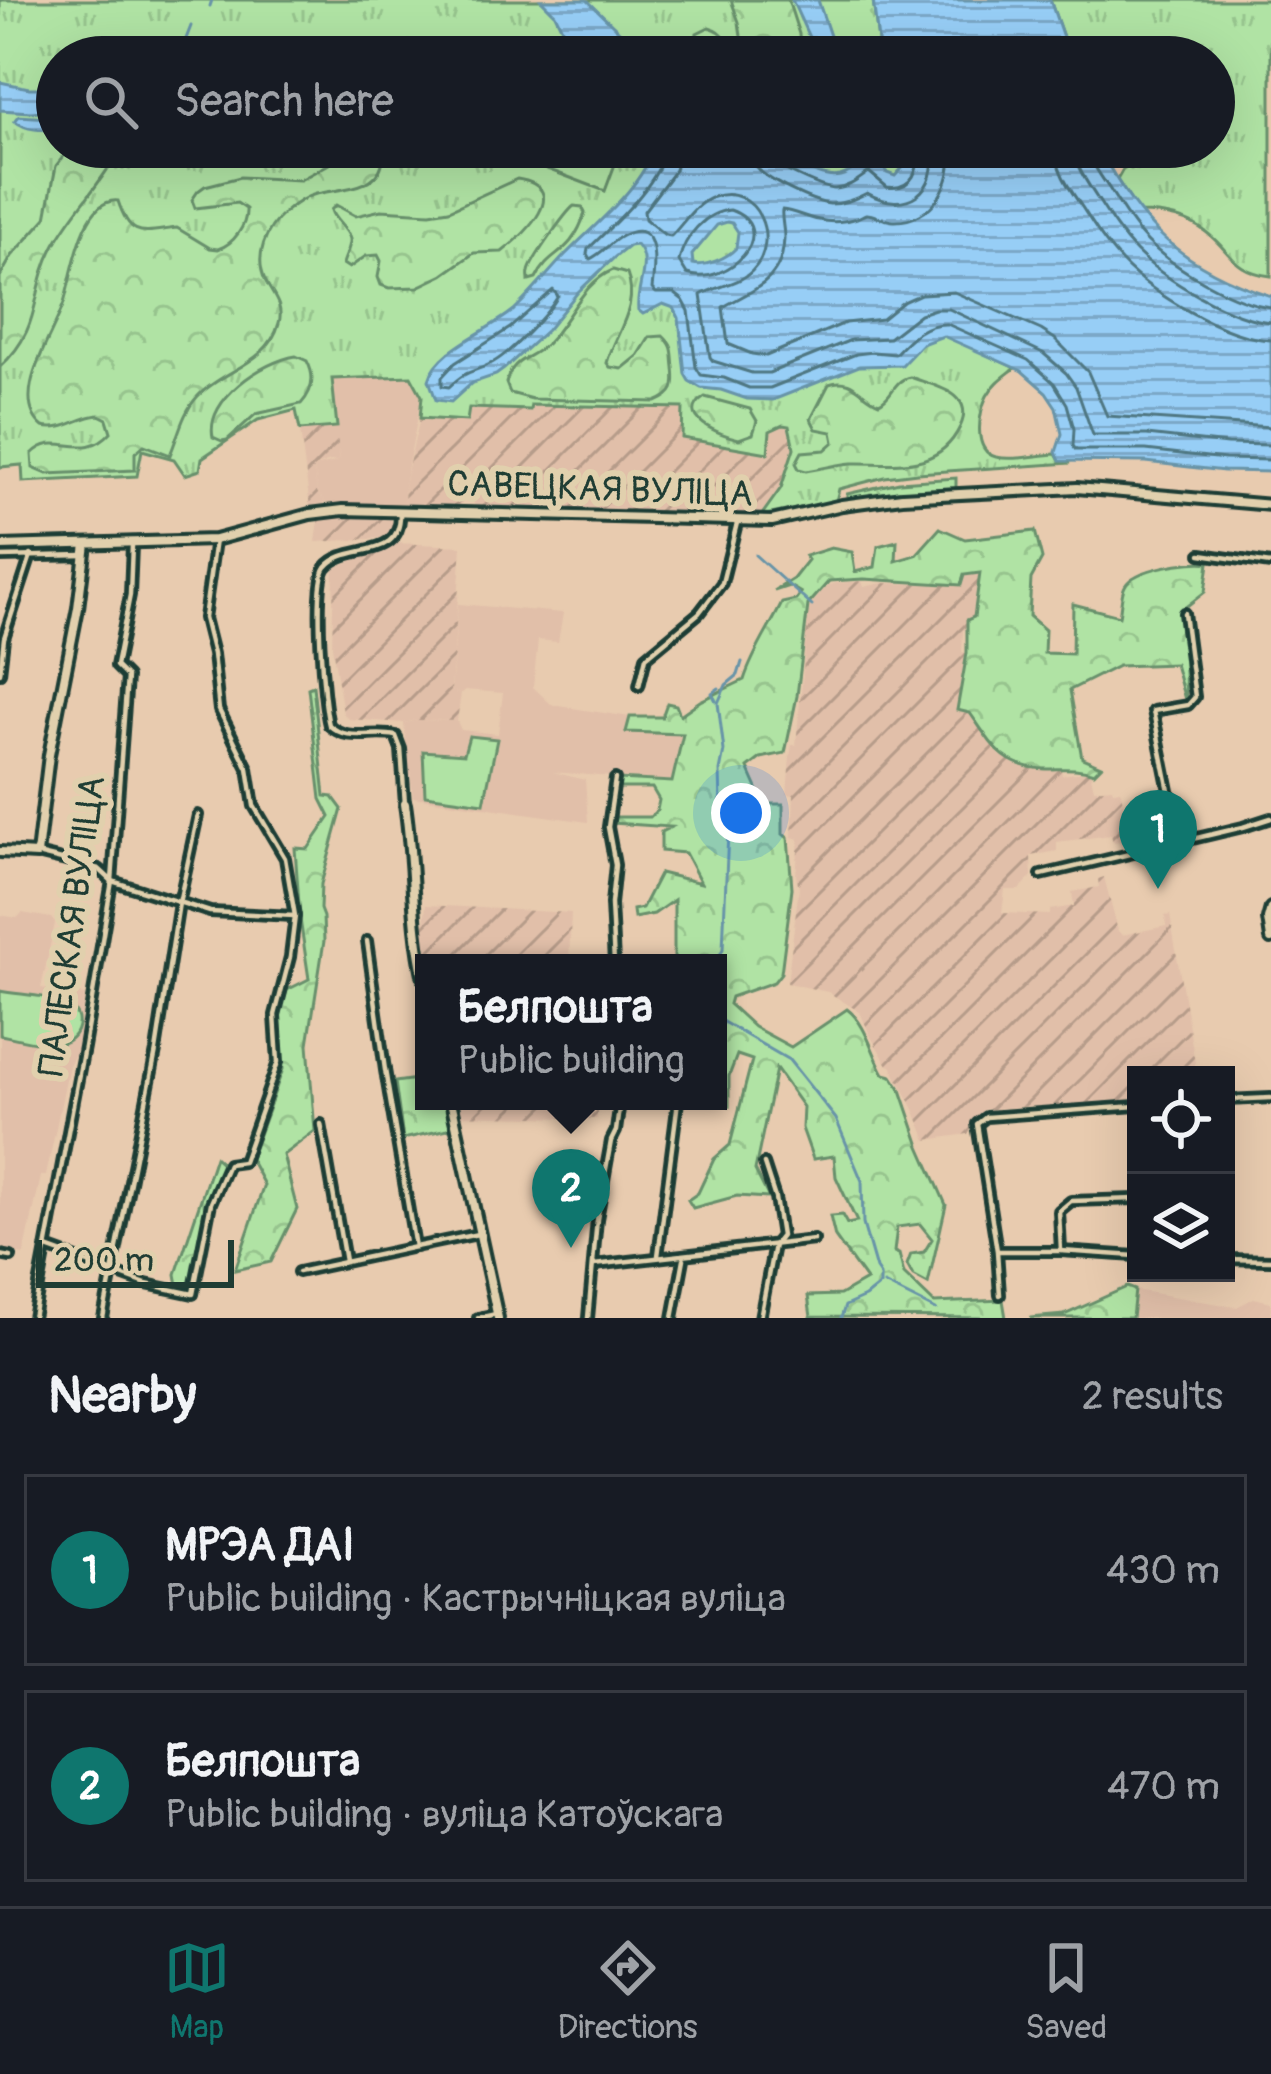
<!DOCTYPE html>
<html lang="en">
<head>
<meta charset="utf-8">
<style>
  :root { --surface:#171b24; --page:#242831; --text:#f1f3f6; --muted:#9ea1a6; --line:#363941; --accent:#0f766e }
  body { margin:0; font-family:Pangolin,sans-serif; background:var(--page); color:var(--text) }
  .controls { position:absolute; right:36px; bottom:36px; display:grid; overflow:hidden; border-radius:0px; box-shadow:0 12px 48px #0002 }
  .controls button { width:108px; height:108px; display:grid; place-items:center; padding:0; border:0; border-bottom:3px solid var(--line); background:var(--surface); color:var(--text); font:60px sans-serif }
  .scale { position:absolute; left:36px; bottom:30px; width:198px; box-sizing:border-box; padding-left:12px; border:6px solid #1f3d34; border-top:0; font-size:33px; line-height:42px; white-space:nowrap; color:#1f3d34; -webkit-text-stroke:9px #e1d0ad; paint-order:stroke }
  .you { position:absolute; left:741px; top:813px; width:42px; height:42px; margin:-30px; border:9px solid #fff; border-radius:50%; background:#1a73e8; box-shadow:0 0 0 18px #1a73e833 }
  .badge { display:grid; place-items:center; width:78px; height:78px; border-radius:50%; background:var(--accent); color:#fff; font-size:39px; font-weight:700 }
  .pin { position:absolute; translate:-50% -99px; filter:drop-shadow(0 3px 6px #0008) }
  .pin::after { content:''; position:absolute; top:63px; width:42px; height:36px; background:inherit; clip-path:polygon(0 0,100% 0,50% 100%) }
  .popup { position:absolute; left:415px; top:954px; width:312px; height:156px; box-sizing:border-box; display:grid; place-content:center; border-radius:0px; background:var(--surface); filter:drop-shadow(0 3px 9px #0005); font-size:39px; white-space:nowrap; color:var(--muted) }
  .popup b { font-size:45px; color:var(--text) }
  .popup::after { content:''; position:absolute; left:50%; top:100%; margin-left:-24px; border:24px solid transparent; border-top-color:var(--surface) }
  .list { margin:0; padding:0; list-style:none }
  h2 { display:flex; justify-content:space-between; align-items:center; height:156px; margin:0; padding:0 48px; font-size:51px }
  h2 small { font-size:39px; font-weight:400; color:var(--muted) }
  .list li { display:grid; grid-template-columns:78px 1fr auto; gap:36px; align-items:center; box-sizing:border-box; height:192px; margin:0 24px 24px; padding:0 24px; border:3px solid var(--line); border-radius:0px }
  .list b { display:block; font-size:45px; white-space:nowrap }
  .list p { margin:0; font-size:39px; white-space:nowrap; color:var(--muted) }
  .list em { font-size:39px; font-style:normal; color:var(--muted) }
  .icon { flex:none; width:66px; height:66px; fill:none; stroke:currentColor; stroke-width:2; stroke-linecap:round; stroke-linejoin:round }
  .map { position:relative; flex:none; width:1271px; height:1318px; overflow:hidden }
  .search { position:absolute; background:var(--surface); box-shadow:0 12px 48px #0002; left:36px; right:36px; top:36px; height:132px; display:flex; align-items:center; gap:30px; box-sizing:border-box; padding:0 42px; border-radius:66px; color:var(--muted); font-size:45px }
  .sheet { height:588px; background:var(--surface) }
  nav { display:flex; justify-content:space-around; align-items:center; box-sizing:border-box; height:168px; border-top:3px solid var(--line); background:var(--surface); font-size:33px; color:var(--muted) }
  nav a { display:grid; justify-items:center; gap:6px }
  nav .on { color:var(--accent) }
  .map>svg:first-child { display:block }
  .built { fill:#e1bfa9 }
  .industrial { fill:url(#industrial-furrows) }
  .grass { fill:url(#grass-tufts); stroke:#68906c; stroke-width:3 }
  .forest { fill:url(#forest-crowns); stroke:#68906c; stroke-width:3 }
  .pitch { fill:#b0e3a4; stroke:#68906c; stroke-width:3 }
  .water { fill:url(#water-rules); stroke:#6794a8; stroke-width:3; fill-rule:evenodd }
  .lines { fill:none; stroke-linecap:round; stroke-linejoin:round }
  .shore { stroke:#4f7782; stroke-width:3 }
  .stream { stroke:#6794a8; stroke-width:3 }
  .street-casing { stroke:#1f3d34; stroke-width:14 }
  .secondary-casing { stroke:#1f3d34; stroke-width:16 }
  .street { stroke:#e1d0ad; stroke-width:4.5 }
  .secondary { stroke:#e1d0ad; stroke-width:8 }
  .labels { text-anchor:middle; dominant-baseline:central; stroke-width:12; stroke-linejoin:round; paint-order:stroke }
  .street-label { font-size:36px; fill:#1f3d34; stroke:#e1d0ad }
</style>
</head>
<body>
<div class="map">
<svg width="1271" height="1318" viewBox="0 0 1271 1318">
  <defs>
    <pattern id="industrial-furrows" width="10" height="10" patternUnits="userSpaceOnUse" patternTransform="scale(3)"><rect width="10" height="10" fill="#e1bfa9"/><path d="M-1 1l2-2M0 10L10 0M9 11l2-2" fill="none" stroke="#b69c8a"/></pattern>
    <pattern id="grass-tufts" width="24" height="20" patternUnits="userSpaceOnUse" patternTransform="scale(3)"><rect width="24" height="20" fill="#b0e3a4"/><path d="M3 7l-1-3M5 7V3M7 7l1-3M15 17l-1-3M17 17v-4M19 17l1-3" fill="none" stroke="#97c48e"/></pattern>
    <pattern id="forest-crowns" width="20" height="18" patternUnits="userSpaceOnUse" patternTransform="scale(3)"><rect width="20" height="18" fill="#b0e3a4"/><path d="M2 6a3 3 0 1 1 6 0M12 15a3 3 0 1 1 6 0" fill="none" stroke="#97c48e"/></pattern>
    <pattern id="water-rules" width="6" height="5" patternUnits="userSpaceOnUse" patternTransform="scale(3)"><rect width="6" height="5" fill="#97cef6"/><path d="M0 2.5h6" fill="none" stroke="#7ba8c8"/></pattern>
  </defs>
  <rect width="100%" height="100%" fill="#e8cbaf"/>
  <filter id="ink" filterUnits="userSpaceOnUse"><feTurbulence type="fractalNoise" baseFrequency=".00833" numOctaves="2"/><feDisplacementMap in="SourceGraphic" scale="24" xChannelSelector="R" yChannelSelector="G"/><feConvolveMatrix kernelMatrix="1 2 1 2 8 2 1 2 1" color-interpolation-filters="sRGB"/></filter>
  <g filter="url(#ink)">
    <g class="built">
      <polygon points="411,376 422,396 405,480 404,505 326,503 317,492 314,467 339,461 331,378"/>
      <polygon points="458,604 563,613 558,642 538,640 533,687 552,705 630,717 627,732 683,733 672,782 553,772 585,780 588,822 413,797 404,723 418,720 457,721 461,730 498,734 503,693 465,690 461,693 451,692"/>
      <polygon points="22,913 51,918 55,923 41,988 85,995 76,1053 69,1065 46,1176 41,1176 24,1255 0,1250 0,915 17,918"/>
      <polygon points="1135,1290 1237,1307 1254,1298 1271,1302 1271,1318 1132,1318"/>
    </g>
    <g class="industrial">
      <polygon points="530,404 684,408 682,437 767,453 770,431 783,425 789,426 794,447 781,489 761,516 475,506 471,496 463,496 461,505 404,505 405,480 420,418 466,421 468,408 529,410"/>
      <polygon points="337,427 339,462 330,461 314,467 317,492 326,503 310,507 300,430"/>
      <polygon points="390,516 394,529 384,538 316,542 319,519"/>
      <polygon points="396,543 462,546 451,691 461,693 457,721 418,720 404,723 349,719 343,713 332,646 334,568"/>
      <polygon points="981,573 974,618 967,620 966,630 963,630 962,652 967,653 957,710 970,713 1000,755 1046,769 1061,766 1062,775 1090,771 1094,789 1112,787 1113,791 1121,790 1128,836 1122,837 1122,841 1113,842 1111,835 1057,842 1057,851 1031,856 1032,876 1019,890 1005,890 1002,913 1050,915 1050,910 1074,906 1072,892 1099,887 1098,879 1104,877 1118,931 1122,935 1166,926 1165,916 1170,915 1196,1069 1166,1075 1136,1075 1136,1103 1036,1110 1033,1106 982,1110 968,1134 927,1140 913,1107 891,1066 888,1065 871,1037 860,1012 828,992 787,983 799,887 796,875 799,839 792,837 794,795 787,794 790,757 792,745 796,745 809,607 827,586 836,583 862,581 864,587 882,583 961,585 964,575"/>
      <polygon points="426,905 571,913 569,963 426,963 422,945"/>
      <polygon points="453,1101 597,1101 597,1119 456,1115"/>
    </g>
    <g class="grass">
      <path d="M0 0H873L880 57H57V147H903L907 161 905 168 949 337 1015 368C1005 376 994 383 987 396 979 411 972 451 996 457 1014 461 1037 455 1056 454L1060 461 1071 463 917 473 885 477 839 489 836 501 761 516 781 488 794 448 789 426 783 425 770 431 768 453 682 438 683 408 531 405 530 410 469 408 467 421 420 418 422 396 411 376 332 379 337 427 300 430 296 410 258 420 202 458 200 470 185 475 174 459 142 450 137 476 23 482 22 465 0 467Z"/>
      <path d="M1050 0H1271V276C1232 271 1232 252 1206 232 1188 218 1162 213 1139 213L1117 180 1126 164 1125 147H1214V57H1070Z"/>
      <polygon points="956,478 956,488 898,491 847,499 847,494 899,482"/>
    </g>
    <g class="forest">
      <polygon points="731,0 788,0 799,34 801,57 744,57 739,22"/>
      <path d="M709 27C727 32 728 41 721 57H658L656 46 661 38H670L678 53 688 57 696 49 697 33Z"/>
      <path d="M71 147H117V154C99 187 70 214 53 248 30 293 43 328 0 367V277L12 256 46 218 56 166Z"/>
      <path d="M358 148H367L383 158C380 191 340 188 316 194 304 197 293 205 284 213 266 229 254 256 265 280 272 295 284 305 279 323 268 364 224 369 198 396 182 413 179 434 170 455L144 445 135 453V470L47 474 33 468 32 454C57 428 82 464 111 432L107 419 99 415C78 417 65 432 43 427 8 398 53 336 64 303 72 279 81 197 118 201 131 240 142 232 177 228L210 248 218 249C234 244 247 225 246 209L237 203 195 208 192 200 198 191 205 186 240 177 300 180Z"/>
      <path d="M517 179C575 188 523 236 502 252L474 253 443 275 418 287 389 288 381 285 378 277 381 261 378 255 366 256 349 268 343 264C345 256 351 247 350 239 347 227 334 221 331 210L336 205 356 216 381 210 430 213 449 210Z"/>
      <path d="M574 206 582 207 585 213C582 223 577 233 571 241 557 258 547 257 536 279L529 281C529 278 528 275 529 272 530 262 566 212 574 206Z"/>
      <path d="M613 270 627 274C640 307 615 333 607 363L610 367 622 369 638 356 650 337 663 336C675 347 672 352 674 367 676 386 676 394 656 402L532 399 510 393 506 383C514 355 530 361 547 343 570 320 582 283 613 270Z"/>
      <path d="M296 356 307 361C315 376 313 391 301 404L256 414 227 440 222 441 213 437C205 399 264 361 296 356Z"/>
      <path d="M910 377C933 386 977 392 960 427 938 473 892 462 852 463 837 464 821 469 806 471L799 469 796 463 802 452 825 450 834 442 832 432 816 429 811 419 829 384C853 375 861 397 879 403 893 397 893 380 910 377Z"/>
      <path d="M705 397 750 409 757 421 753 434 739 439C721 435 674 417 705 397Z"/>
      <path d="M940 528 965 539 1035 531 1042 559 1031 579 1029 616 1045 630 1044 653 1072 654 1073 604 1119 616C1121 607 1121 593 1125 586 1134 568 1192 560 1209 563L1205 592 1183 609 1186 703 1175 664 1118 666 1070 690 1082 758 1101 766 1094 773C1077 767 1064 769 1046 769 1002 768 992 744 970 713L957 710 967 653V620L974 617 980 573 964 575 961 585 864 579 829 581 808 605 797 696 785 753 761 758 748 768 764 804H783V834L788 838 792 888 781 973 774 982 731 997 729 1004 754 1027 791 1047 847 1009C866 1023 872 1053 884 1074L892 1076 901 1090 920 1146 946 1205 928 1284 913 1276 907 1265 911 1254 924 1252 932 1239 920 1224 897 1227 894 1252 899 1254 904 1274 934 1303 1003 1300 1006 1318 811 1317 808 1296 840 1295 866 1280 835 1237 830 1216 842 1215 847 1224 857 1222 836 1177 834 1156 813 1159 802 1128 803 1107 776 1069 755 1170 769 1198 737 1196 693 1208 688 1200 698 1193 714 1159 730 1145 752 1060 737 1055 729 1076V1106L713 1101H718V963H674V900L654 914 634 918 633 910 642 908 660 873 701 883 685 853 661 851V832L671 827 613 823V817H650L657 810 659 800 652 788H617L618 779 672 782 683 734 626 732 630 717H662L667 703 676 705 680 715 700 701 744 680C753 652 769 630 782 603L796 600 801 593 789 586 774 591 793 579 808 560 805 556 831 548 852 552 855 572 875 567 878 546 897 541 896 561 916 555Z"/>
      <polygon points="313,686 325,796 333,797 342,809 321,884 320,909 323,917 324,941 308,1044 315,1131 283,1155 297,1209 271,1262 235,1270 264,1185 250,1159 283,1069 279,1016 287,990 309,979 300,919 295,848 308,849 330,817 321,799 308,688"/>
      <polygon points="424,1078 424,1101 446,1101 452,1128 403,1139 395,1082"/>
      <polygon points="215,1157 225,1166 207,1203 190,1286 178,1285 176,1274"/>
      <polygon points="1127,1287 1135,1290 1132,1318 1030,1318 1064,1315"/>
    </g>
    <g class="pitch">
      <polygon points="539,147 582,147 618,156 605,191 534,164"/>
      <polygon points="469,736 497,739 484,803 425,795 423,751 464,754"/>
      <path d="M0 991C20 995 48 995 66 1004 87 1014 79 1043 57 1044 39 1045 18 1038 0 1035Z"/>
    </g>
    <g class="water">
      <polygon points="541,0 587,0 646,57 585,57 568,41 555,14"/>
      <polygon points="792,0 818,0 837,57 818,57"/>
      <polygon points="873,0 1050,0 1070,57 880,57"/>
      <path d="M0 82 29 88H57V128C43 131 26 130 15 121L19 116 49 118 53 114 52 110 31 112 0 110Z"/>
      <path d="M654 147C683 147 745 142 769 149 792 156 816 181 840 176 856 172 859 161 856 147H873L887 173 895 176 906 164 903 147H1098C1142 228 1181 267 1271 296V472L1224 471 1146 462 1060 461 1056 452 1062 434 1056 407 1046 392 1022 371 943 336 922 344 902 365 859 366 773 400 747 399 721 390 701 388 689 381 685 374 679 318 674 308 663 304 643 314 638 310C635 288 653 262 636 245L629 246 615 257 578 292 547 330 504 369 496 375 472 383 451 402 436 400 429 380C437 349 489 331 514 310 532 293 548 273 565 255 594 225 642 188 654 147ZM727 222 732 223 738 232 736 248C727 258 706 267 693 264L692 255 717 225Z"/>
    </g>
    <g class="lines">
      <g class="shore">
        <path d="M666 147C661 182 613 225 588 249L587 254 590 259C602 254 610 242 622 236 662 215 654 271 652 289L656 293H674L683 300 689 311 696 367 701 375 724 378 749 388H770L856 354 873 352 895 354C910 338 924 323 947 324L1028 360 1054 383 1067 404 1074 429 1073 446 1076 450H1146L1225 459 1271 460"/>
        <path d="M681 147 675 170 644 211 645 219 665 235 671 236C684 223 694 204 713 197 757 182 782 241 752 271 738 285 716 286 701 295L710 357 713 361 752 373H769L851 340 889 338 920 314 935 309H949L1043 353 1066 373 1076 387 1093 435H1147L1227 444 1271 445"/>
        <path d="M750 147C751 155 750 158 755 165 762 179 815 203 830 204 844 204 855 199 867 193 906 215 940 192 931 147"/>
        <path d="M766 147C766 150 765 154 767 156 772 166 823 189 835 189 849 188 859 179 869 172L887 187C912 191 922 168 916 147"/>
        <path d="M950 147C955 182 933 222 894 221 884 221 875 214 866 214 863 215 860 217 857 218 844 222 831 223 819 220 806 218 794 211 782 210 781 219 784 228 784 238 783 282 754 289 723 307L728 344 752 354 766 356 845 323 882 319 903 302 921 294 954 292 1041 330 1055 339 1088 372 1107 416 1271 427"/>
        <path d="M1055 147C1056 170 1069 188 1082 207 1094 226 1106 245 1121 261 1152 294 1225 338 1271 340"/>
        <path d="M1073 147C1075 166 1087 182 1097 198 1109 217 1121 236 1137 252 1165 280 1231 319 1271 322"/>
        <path d="M1089 147C1090 162 1100 175 1109 188 1121 207 1132 226 1148 242 1174 268 1234 303 1271 307"/>
        <path d="M730 210C783 229 729 288 687 274L679 261C684 237 705 212 730 210Z"/>
        <path d="M553 290 558 296C548 314 509 355 490 364 470 374 468 369 449 387L442 386V377L455 363 510 328Z"/>
      </g>
      <g class="stream">
        <polyline points="210,6 212,0"/>
        <polyline points="179,57 191,26"/>
        <polyline points="755,555 812,606"/>
        <polyline points="716,701 712,693 719,688"/>
        <polyline points="716,963 723,949 728,831 721,804 720,771 724,751 718,703 726,685 738,675 742,662"/>
        <polyline points="718,1019 789,1060 836,1119 862,1181 863,1224 876,1269 880,1275 880,1285 865,1297 845,1306 841,1318"/>
        <polyline points="884,1284 936,1310"/>
      </g>
      <g class="street-casing">
        <g id="street">
          <path d="M400 511C403 563 347 541 326 567 313 585 323 702 329 725 348 743 373 730 396 736L401 749 405 804"/>
          <polyline points="1201,554 1271,564"/>
          <polyline points="0,557 84,555"/>
          <polyline points="0,673 4,638 31,555"/>
          <polyline points="639,686 646,657 699,613 722,583 737,523"/>
          <polyline points="1179,841 1153,711 1188,705 1195,697 1184,613"/>
          <polyline points="37,854 99,869 112,881 210,912 295,916"/>
          <polyline points="1041,875 1243,827 1271,818"/>
          <polyline points="614,963 611,904 615,865 608,827 615,779"/>
          <polyline points="1226,1100 1271,1098"/>
          <polyline points="321,1124 345,1261"/>
          <polyline points="415,1247 478,1234"/>
          <polyline points="47,1248 146,1284 193,1294 211,1203 228,1164 243,1162 278,1062 275,1015 290,957 295,916 285,858 254,806 248,768 219,710 213,654 204,618 215,540"/>
          <polyline points="998,1251 1061,1251 1136,1256"/>
          <polyline points="1061,1251 1059,1211 1071,1201 1136,1199"/>
          <polyline points="0,1255 11,1257"/>
          <polyline points="658,1256 678,1101"/>
          <polyline points="1226,1259 1271,1260"/>
          <polyline points="594,1265 814,1240"/>
          <polyline points="298,1272 415,1247 385,1070 367,941"/>
          <polyline points="1000,1295 997,1251 977,1124 986,1117 1136,1106"/>
          <polyline points="33,1318 84,1047 112,881 127,677 116,666 130,595 132,545"/>
          <polyline points="103,1318 156,1051 179,903 198,815"/>
          <polyline points="478,1318 496,1314"/>
          <polyline points="588,1318 597,1219 611,1141 616,1131 620,1101"/>
          <polyline points="673,1318 684,1259"/>
          <polyline points="760,1318 774,1245 781,1236 775,1198 764,1164"/>
        </g>
      </g>
      <g class="secondary-casing">
        <g id="secondary">
          <polyline points="0,546 215,540 310,514 343,510 772,521 842,505 902,497 1077,488 1271,505"/>
          <path d="M405 804C414 862 411 921 424 979"/>
          <polyline points="0,852 37,854 49,755 78,608 86,544"/>
          <polyline points="1271,908 1268,919 1271,939"/>
          <polyline points="451,1101 498,1318"/>
        </g>
      </g>
      <use href="#street" class="street"/>
      <use href="#secondary" class="secondary"/>
    </g>
  </g>
  <g class="labels">
    <g class="street-label">
      <text transform="translate(600 489) rotate(2)">САВЕЦКАЯ ВУЛІЦА</text>
      <text transform="translate(72 926) rotate(-82)">ПАЛЕСКАЯ ВУЛІЦА</text>
    </g>
  </g>
</svg>
<div class="controls">
<button><svg class="icon" aria-label="locate" viewBox="0 0 24 24"><circle cx="12" cy="12" r="6"/><path d="M12 2v4M12 18v4M2 12h4M18 12h4"/></svg></button>
<button><svg class="icon" aria-label="layers" viewBox="0 0 24 24"><path d="M12 4l9 5-9 5-9-5zM3 14l9 5 9-5"/></svg></button>
</div>
<div class="scale">200 m</div>
<div class="you"></div>
<div class="pin badge" style="left:1158px;top:889px">1</div>
<div class="pin badge" style="left:571px;top:1248px">2</div>
<div class="popup"><b>Белпошта</b>Public building</div>
<div class="search"><svg class="icon" aria-label="search" viewBox="0 0 24 24"><circle cx="10" cy="10" r="6"/><path d="M15 15l6 6"/></svg>Search here</div>
</div>
<section class="sheet">
<h2>Nearby<small>2 results</small></h2>
<ul class="list">
<li><span class="badge">1</span><div><b>МРЭА ДАІ</b><p>Public building · Кастрычніцкая вуліца</p></div><em>430 m</em></li>
<li><span class="badge">2</span><div><b>Белпошта</b><p>Public building · вуліца Катоўскага</p></div><em>470 m</em></li>
</ul>
</section>
<nav>
<a class="on"><svg class="icon" aria-label="map" viewBox="0 0 24 24"><path d="M3 6l6-2 6 2 6-2v14l-6 2-6-2-6 2zM9 4v14M15 6v14"/></svg>Map</a>
<a><svg class="icon" aria-label="directions" viewBox="0 0 24 24"><path d="M12 3l9 9-9 9-9-9zM9 14v-3h6M13 9l2 2-2 2"/></svg>Directions</a>
<a><svg class="icon" aria-label="saved" viewBox="0 0 24 24"><path d="M7 4h10v16l-5-4-5 4z"/></svg>Saved</a>
</nav>
</body>
</html>
